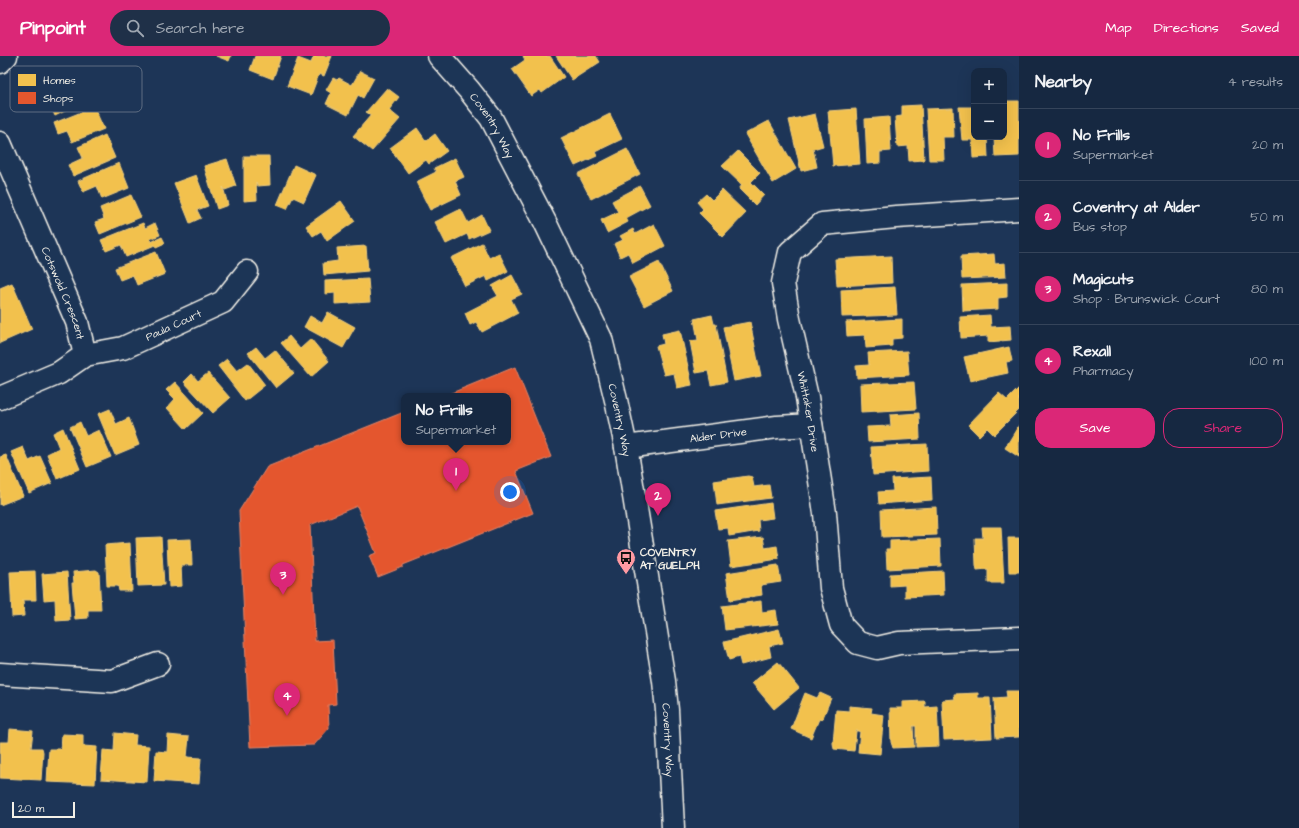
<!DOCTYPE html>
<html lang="en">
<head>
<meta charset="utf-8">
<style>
  :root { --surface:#162841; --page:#1f3048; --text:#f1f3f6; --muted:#9ea6b1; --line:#35445a; --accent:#db2777 }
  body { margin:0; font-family:"Architects Daughter",sans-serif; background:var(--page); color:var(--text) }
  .controls { position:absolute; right:12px; top:12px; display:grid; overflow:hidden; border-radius:8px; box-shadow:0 4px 16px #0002 }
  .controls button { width:36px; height:36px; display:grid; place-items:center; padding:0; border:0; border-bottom:1px solid var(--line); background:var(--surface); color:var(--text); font:20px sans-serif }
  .scale { position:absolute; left:12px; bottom:10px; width:63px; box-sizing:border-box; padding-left:4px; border:2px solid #f4f1e8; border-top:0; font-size:11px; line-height:14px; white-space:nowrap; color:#f4f1e8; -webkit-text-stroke:3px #1d3557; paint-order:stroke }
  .you { position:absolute; left:510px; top:436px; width:14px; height:14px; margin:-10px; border:3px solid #fff; border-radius:50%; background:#1a73e8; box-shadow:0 0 0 6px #1a73e833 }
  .badge { display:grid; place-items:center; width:26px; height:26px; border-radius:50%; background:var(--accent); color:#fff; font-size:13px; font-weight:700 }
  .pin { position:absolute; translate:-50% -33px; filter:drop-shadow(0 1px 2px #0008) }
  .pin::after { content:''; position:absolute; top:21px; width:14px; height:12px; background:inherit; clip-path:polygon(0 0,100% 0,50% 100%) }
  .popup { position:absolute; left:401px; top:337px; width:110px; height:52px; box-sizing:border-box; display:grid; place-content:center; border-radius:8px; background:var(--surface); filter:drop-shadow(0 1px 3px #0005); font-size:13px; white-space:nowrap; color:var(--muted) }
  .popup b { font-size:15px; color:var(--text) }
  .popup::after { content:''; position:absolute; left:50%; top:100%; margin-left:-8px; border:8px solid transparent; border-top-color:var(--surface) }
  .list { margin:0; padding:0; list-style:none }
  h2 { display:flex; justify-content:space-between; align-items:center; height:52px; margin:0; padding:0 16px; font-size:17px }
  h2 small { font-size:13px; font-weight:400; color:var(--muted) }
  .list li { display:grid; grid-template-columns:26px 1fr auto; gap:12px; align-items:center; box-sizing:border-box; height:72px; padding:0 16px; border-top:1px solid var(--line) }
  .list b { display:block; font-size:15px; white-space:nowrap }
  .list p { margin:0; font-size:13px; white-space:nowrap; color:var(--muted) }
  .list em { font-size:13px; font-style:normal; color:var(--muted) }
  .actions { display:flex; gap:8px; padding:12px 16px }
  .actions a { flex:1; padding:9px 0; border:1px solid var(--accent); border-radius:16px; text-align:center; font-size:14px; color:var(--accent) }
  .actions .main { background:var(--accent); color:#fff }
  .icon { flex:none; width:22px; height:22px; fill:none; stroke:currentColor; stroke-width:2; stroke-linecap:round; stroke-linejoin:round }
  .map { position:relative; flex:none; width:1019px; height:772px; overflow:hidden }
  header { display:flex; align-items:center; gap:24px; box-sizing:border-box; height:56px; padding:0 20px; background:var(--accent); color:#fff }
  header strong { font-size:19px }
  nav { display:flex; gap:22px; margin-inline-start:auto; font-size:14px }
  .search { width:280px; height:36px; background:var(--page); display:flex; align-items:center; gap:10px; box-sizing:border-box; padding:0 14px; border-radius:22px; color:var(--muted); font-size:15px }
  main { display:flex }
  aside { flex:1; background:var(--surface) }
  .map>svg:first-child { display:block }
  .homes { fill:#f2c14e; stroke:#f3cf7c }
  .shops { fill:#e4572e; stroke:#e98566 }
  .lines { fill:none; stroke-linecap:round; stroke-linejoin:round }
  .street-casing { stroke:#f4f1e8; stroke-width:25 }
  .secondary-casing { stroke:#f4f1e8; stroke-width:25 }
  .street { stroke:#1d3557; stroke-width:22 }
  .secondary { stroke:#1d3557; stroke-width:22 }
  .labels { text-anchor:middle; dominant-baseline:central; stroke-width:4; stroke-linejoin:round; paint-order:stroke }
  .street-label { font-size:11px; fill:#f4f1e8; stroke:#1d3557 }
  .poi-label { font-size:11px; font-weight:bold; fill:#f4f1e8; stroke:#1d3557; text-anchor:start }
  .key { fill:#1d3557; stroke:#5e6d82; stroke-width:1 }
  .key-label { font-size:11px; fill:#f4f1e8 }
</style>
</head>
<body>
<header>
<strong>Pinpoint</strong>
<div class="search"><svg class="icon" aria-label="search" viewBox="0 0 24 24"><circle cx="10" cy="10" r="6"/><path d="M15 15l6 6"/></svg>Search here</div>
<nav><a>Map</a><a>Directions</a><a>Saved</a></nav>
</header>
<main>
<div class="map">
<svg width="1019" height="772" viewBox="0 0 1019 772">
  <rect width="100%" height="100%" fill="#1d3557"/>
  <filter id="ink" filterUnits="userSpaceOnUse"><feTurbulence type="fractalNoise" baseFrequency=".025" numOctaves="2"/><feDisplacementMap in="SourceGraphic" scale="8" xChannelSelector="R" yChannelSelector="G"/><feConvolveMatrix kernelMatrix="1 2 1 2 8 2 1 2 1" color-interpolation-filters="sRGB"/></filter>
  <g filter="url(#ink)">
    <g class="homes">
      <polygon points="216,0 231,0 229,5"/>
      <polygon points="255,0 281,0 273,23 250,14"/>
      <polygon points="314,0 332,0 324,20 319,18 311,39 287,30 298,2 311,7"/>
      <polygon points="523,0 550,0 564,21 542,37 540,34 531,40 512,13 525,4"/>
      <polygon points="556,0 596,0 600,6 572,24"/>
      <polygon points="360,15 374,22 363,42 358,39 348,59 326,48 331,37 326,34 333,22 337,24 339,22 352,29"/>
      <polygon points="84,17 95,40 55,60 50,49 62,42 57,30"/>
      <polygon points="387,32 399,41 389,54 400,63 372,95 353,80 371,59 366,56"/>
      <polygon points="1004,45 1019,45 1019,100 995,101 994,81 1004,81"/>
      <polygon points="921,49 924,104 909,105 908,90 897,91 895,61 902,60 902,50"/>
      <polygon points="94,51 104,73 72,86 67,75 58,78 54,67"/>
      <polygon points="959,51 974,51 974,81 987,81 988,101 973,102 972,84 962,84"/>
      <polygon points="953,52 954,81 943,81 944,104 929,104 926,53"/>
      <polygon points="856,53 860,108 833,110 828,55"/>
      <polygon points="610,58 622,83 595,96 597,100 575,110 561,82"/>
      <polygon points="815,58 823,90 813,93 817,111 801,115 789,64"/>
      <polygon points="889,61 891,95 880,96 880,107 867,108 865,63"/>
      <polygon points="769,65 796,113 773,127 745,78"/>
      <polygon points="417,72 426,85 435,78 447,95 429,108 426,104 408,117 390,92"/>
      <polygon points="105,79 115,102 73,120 68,109 83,102 78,91"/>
      <polygon points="627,93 640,118 591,143 578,118"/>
      <polygon points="738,95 760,117 751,126 764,139 755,149 739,133 742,129 722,110"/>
      <polygon points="244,100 269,100 270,129 258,130 256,126 257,144 244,145"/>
      <polygon points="455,102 464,121 455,125 461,139 430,154 416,126 436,116 434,112"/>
      <polygon points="227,103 236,130 225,134 223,131 228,149 217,153 204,110"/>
      <polygon points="119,107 129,132 102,143 97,130 83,136 78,125"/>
      <polygon points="294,109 316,119 304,146 293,141 287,153 277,149"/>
      <polygon points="196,119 208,150 197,154 201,162 190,167 174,127"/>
      <polygon points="640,130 650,149 626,162 628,166 607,177 601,164 618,156 612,145"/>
      <polygon points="722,134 746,157 723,181 699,157 703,153 697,146 706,138 712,144"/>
      <polygon points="131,139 141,161 100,178 95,166 104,163 100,152"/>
      <polygon points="341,145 355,165 327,185 321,175 313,180 306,170"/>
      <polygon points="461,153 468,167 482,159 489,174 469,183 467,178 446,188 435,166"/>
      <polygon points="143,167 145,172 155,167 160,179 150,183 151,186 162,181 165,187 156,191 155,189 126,201 121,189 106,195 101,184"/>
      <polygon points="654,168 665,190 633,207 628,197 620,201 614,188 623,184 620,180 633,173 635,178"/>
      <polygon points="482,187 489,202 499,197 508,215 488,225 486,220 465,230 451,202"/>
      <polygon points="366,190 368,215 324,219 323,207 338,205 337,192"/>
      <polygon points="156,196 165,218 137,229 133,219 120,224 115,212"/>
      <polygon points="994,198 995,208 1005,207 1006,221 962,223 961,200"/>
      <polygon points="891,200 892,227 837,230 835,203"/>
      <polygon points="659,206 673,235 644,250 629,221"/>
      <polygon points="512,219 522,238 511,243 518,257 482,276 476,266 470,269 465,257 498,240 492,230"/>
      <polygon points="368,223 370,246 335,248 335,237 325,238 325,225"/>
      <polygon points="12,227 32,273 0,287 0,232"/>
      <polygon points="1007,227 1007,241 998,242 998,253 963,255 962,229"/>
      <polygon points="895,231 897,259 842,261 841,234"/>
      <polygon points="328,256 355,271 343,292 304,271 310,260 322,267"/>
      <polygon points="712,259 714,268 716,268 727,326 711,329 708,315 696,317 690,285 698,284 694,263"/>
      <polygon points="990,259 991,271 1010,270 1011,284 988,286 988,280 961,282 960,261"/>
      <polygon points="902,263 902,282 892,283 892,290 866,292 865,279 847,280 846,266"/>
      <polygon points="750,266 761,320 734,325 723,271"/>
      <polygon points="680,274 692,329 677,332 674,317 664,319 656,290 664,288 662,278"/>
      <polygon points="289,280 300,293 311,283 329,305 311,321 281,287"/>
      <polygon points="256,291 265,302 275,294 294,317 276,332 248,297"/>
      <polygon points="1009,291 1012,305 1006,306 1008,317 970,325 964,301"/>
      <polygon points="907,295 909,319 857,322 856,310 869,309 868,297"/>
      <polygon points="227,303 237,315 248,307 265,329 245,345 218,310"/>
      <polygon points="208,317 230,342 213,357 184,326 192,318 198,325"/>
      <polygon points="175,326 203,357 186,373 167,352 175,343 166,334"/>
      <polygon points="914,326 916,353 861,356 860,328"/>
      <polygon points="1019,332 1019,354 994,379 987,372 979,380 968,369 999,337 1007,344"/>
      <polygon points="110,353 116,368 129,362 139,389 115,399 98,358"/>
      <polygon points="919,357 920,383 868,386 867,371 891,370 890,359"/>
      <polygon points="80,366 86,380 99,374 111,401 87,411 70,371"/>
      <polygon points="1019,369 1019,401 1005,392"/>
      <polygon points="63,372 80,413 57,423 47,398 59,392 53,377"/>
      <polygon points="927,388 928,415 873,419 871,391"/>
      <polygon points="23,391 29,405 40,400 52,427 29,437 11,396"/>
      <polygon points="6,399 23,440 0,449 0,401"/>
      <polygon points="748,420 752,421 754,431 769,429 771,442 717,449 714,425"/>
      <polygon points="931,421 932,444 879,448 878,436 893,435 892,423"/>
      <polygon points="771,447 773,462 758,464 759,475 729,480 728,472 718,473 715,455"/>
      <polygon points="936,451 937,479 882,481 881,454"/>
      <polygon points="982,471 1001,471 1004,527 988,527 988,513 977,514 976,509 975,482 983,482"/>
      <polygon points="161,481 164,529 138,530 136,482"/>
      <polygon points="763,481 765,492 777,490 779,503 731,510 728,485"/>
      <polygon points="1008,482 1019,482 1019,516 1009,516"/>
      <polygon points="191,483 192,509 181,509 182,530 169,531 167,484"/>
      <polygon points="940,483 941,510 887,513 886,493 890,493 890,485"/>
      <polygon points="130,487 132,535 119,535 118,530 107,530 105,489"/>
      <polygon points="778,509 781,526 761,529 762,539 730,544 726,517"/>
      <polygon points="96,514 99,516 101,554 88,554 88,562 75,563 72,527 74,527 73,516"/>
      <polygon points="35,515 36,544 23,544 24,560 12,561 10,516"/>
      <polygon points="943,515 944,539 905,541 905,529 890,530 890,518"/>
      <polygon points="67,516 70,564 56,565 55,543 44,544 42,518"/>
      <polygon points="761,545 762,556 776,554 778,568 725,574 722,550"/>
      <polygon points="779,573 783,587 769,590 771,601 741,609 739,601 729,604 724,586"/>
      <polygon points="778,606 799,632 774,653 752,627"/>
      <polygon points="1006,635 1019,635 1019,681 996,682 994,642 1007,641"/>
      <polygon points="805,637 817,642 820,637 831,642 822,664 819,663 811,682 791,673"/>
      <polygon points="978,637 978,642 990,642 992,682 944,684 942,644 955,643 954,638"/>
      <polygon points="925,645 925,651 937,650 939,690 916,691 916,670 913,670 914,691 893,692 891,686 890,652 902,652 902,646"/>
      <polygon points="849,650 872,652 871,657 884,659 880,698 858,696 860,675 856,675 854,695 834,693 833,687 836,654 849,655"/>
      <polygon points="10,673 33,675 31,692 42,692 43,696 41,724 0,722 0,686 9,686"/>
      <polygon points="115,677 136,679 135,689 149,690 147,726 101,723 103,694 114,695"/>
      <polygon points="62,678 83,679 83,690 97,691 95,728 47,726 49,693 61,693"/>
      <polygon points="168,679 189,681 187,701 201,702 199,728 154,725 156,695 167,696"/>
    </g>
    <polygon class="shops" points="515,311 551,401 516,415 533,457 403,509 403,511 378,521 369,500 376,497 357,450 310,469 315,585 333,584 336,648 328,649 329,672 314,689 250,691 239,455 267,411 404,356 404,386 508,386 508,340 444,340"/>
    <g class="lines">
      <g class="street-casing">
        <g id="street">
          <path id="s1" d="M439 0 469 34 491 62 545 166 601 283 616 344 626 391 664 625 667 654 673 772"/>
          <path id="s2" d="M0 87 77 266 85 299 59 317 0 342"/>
          <path id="s3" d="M1019 153 896 161 822 168 790 196 783 227 789 263 807 341 825 457 831 532 841 569 858 587 877 592 899 587 1019 582"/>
          <path id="s4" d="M85 299 123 292 223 246 247 216"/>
          <path id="s5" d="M626 391 777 371 811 369"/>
          <polyline points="0,618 112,625 158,608"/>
        </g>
      </g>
      <g class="secondary-casing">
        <polyline id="secondary" points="0,6 6,0"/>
      </g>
      <use href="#street" class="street"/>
      <use href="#secondary" class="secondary"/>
    </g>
  </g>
  <defs>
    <g id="bus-pin" transform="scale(1)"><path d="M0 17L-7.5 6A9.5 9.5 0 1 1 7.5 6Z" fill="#ff9aa2" stroke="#1d3557"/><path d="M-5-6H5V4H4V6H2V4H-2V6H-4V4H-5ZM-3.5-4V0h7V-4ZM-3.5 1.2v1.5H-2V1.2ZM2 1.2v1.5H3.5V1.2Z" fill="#111"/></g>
  </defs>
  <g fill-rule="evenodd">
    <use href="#bus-pin" x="626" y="502"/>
  </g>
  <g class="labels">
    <g class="street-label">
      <text stroke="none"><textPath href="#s1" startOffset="88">Coventry Way</textPath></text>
      <text stroke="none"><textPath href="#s2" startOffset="163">Cotswold Crescent</textPath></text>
      <text stroke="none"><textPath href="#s4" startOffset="94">Paula Court</textPath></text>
      <text stroke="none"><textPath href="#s3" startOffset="403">Whittaker Drive</textPath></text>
      <text stroke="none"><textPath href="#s1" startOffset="411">Coventry Way</textPath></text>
      <text stroke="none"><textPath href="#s5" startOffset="93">Alder Drive</textPath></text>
      <text stroke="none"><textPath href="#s1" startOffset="735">Coventry Way</textPath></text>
    </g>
    <g class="poi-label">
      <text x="640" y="496">COVENTRY<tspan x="640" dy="13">AT GUELPH</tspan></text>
    </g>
  </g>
  <rect x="10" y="10" width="132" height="46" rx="6" class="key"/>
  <rect x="18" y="18" width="18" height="12" fill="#f2c14e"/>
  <rect x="18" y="36" width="18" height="12" fill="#e4572e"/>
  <g class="key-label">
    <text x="43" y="28">Homes</text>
    <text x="43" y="46">Shops</text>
  </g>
</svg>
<div class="controls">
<button>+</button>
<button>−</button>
</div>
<div class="scale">20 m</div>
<div class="you"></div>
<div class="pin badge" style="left:456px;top:435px">1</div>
<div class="popup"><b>No Frills</b>Supermarket</div>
<div class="pin badge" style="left:658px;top:460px">2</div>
<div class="pin badge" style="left:283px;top:539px">3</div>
<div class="pin badge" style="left:287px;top:660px">4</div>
</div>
<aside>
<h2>Nearby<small>4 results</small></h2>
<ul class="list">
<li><span class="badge">1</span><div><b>No Frills</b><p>Supermarket</p></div><em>20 m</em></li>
<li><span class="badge">2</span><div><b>Coventry at Alder</b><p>Bus stop</p></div><em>50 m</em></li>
<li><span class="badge">3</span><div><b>Magicuts</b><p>Shop · Brunswick Court</p></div><em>80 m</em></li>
<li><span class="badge">4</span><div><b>Rexall</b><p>Pharmacy</p></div><em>100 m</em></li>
</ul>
<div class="actions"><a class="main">Save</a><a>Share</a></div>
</aside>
</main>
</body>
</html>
